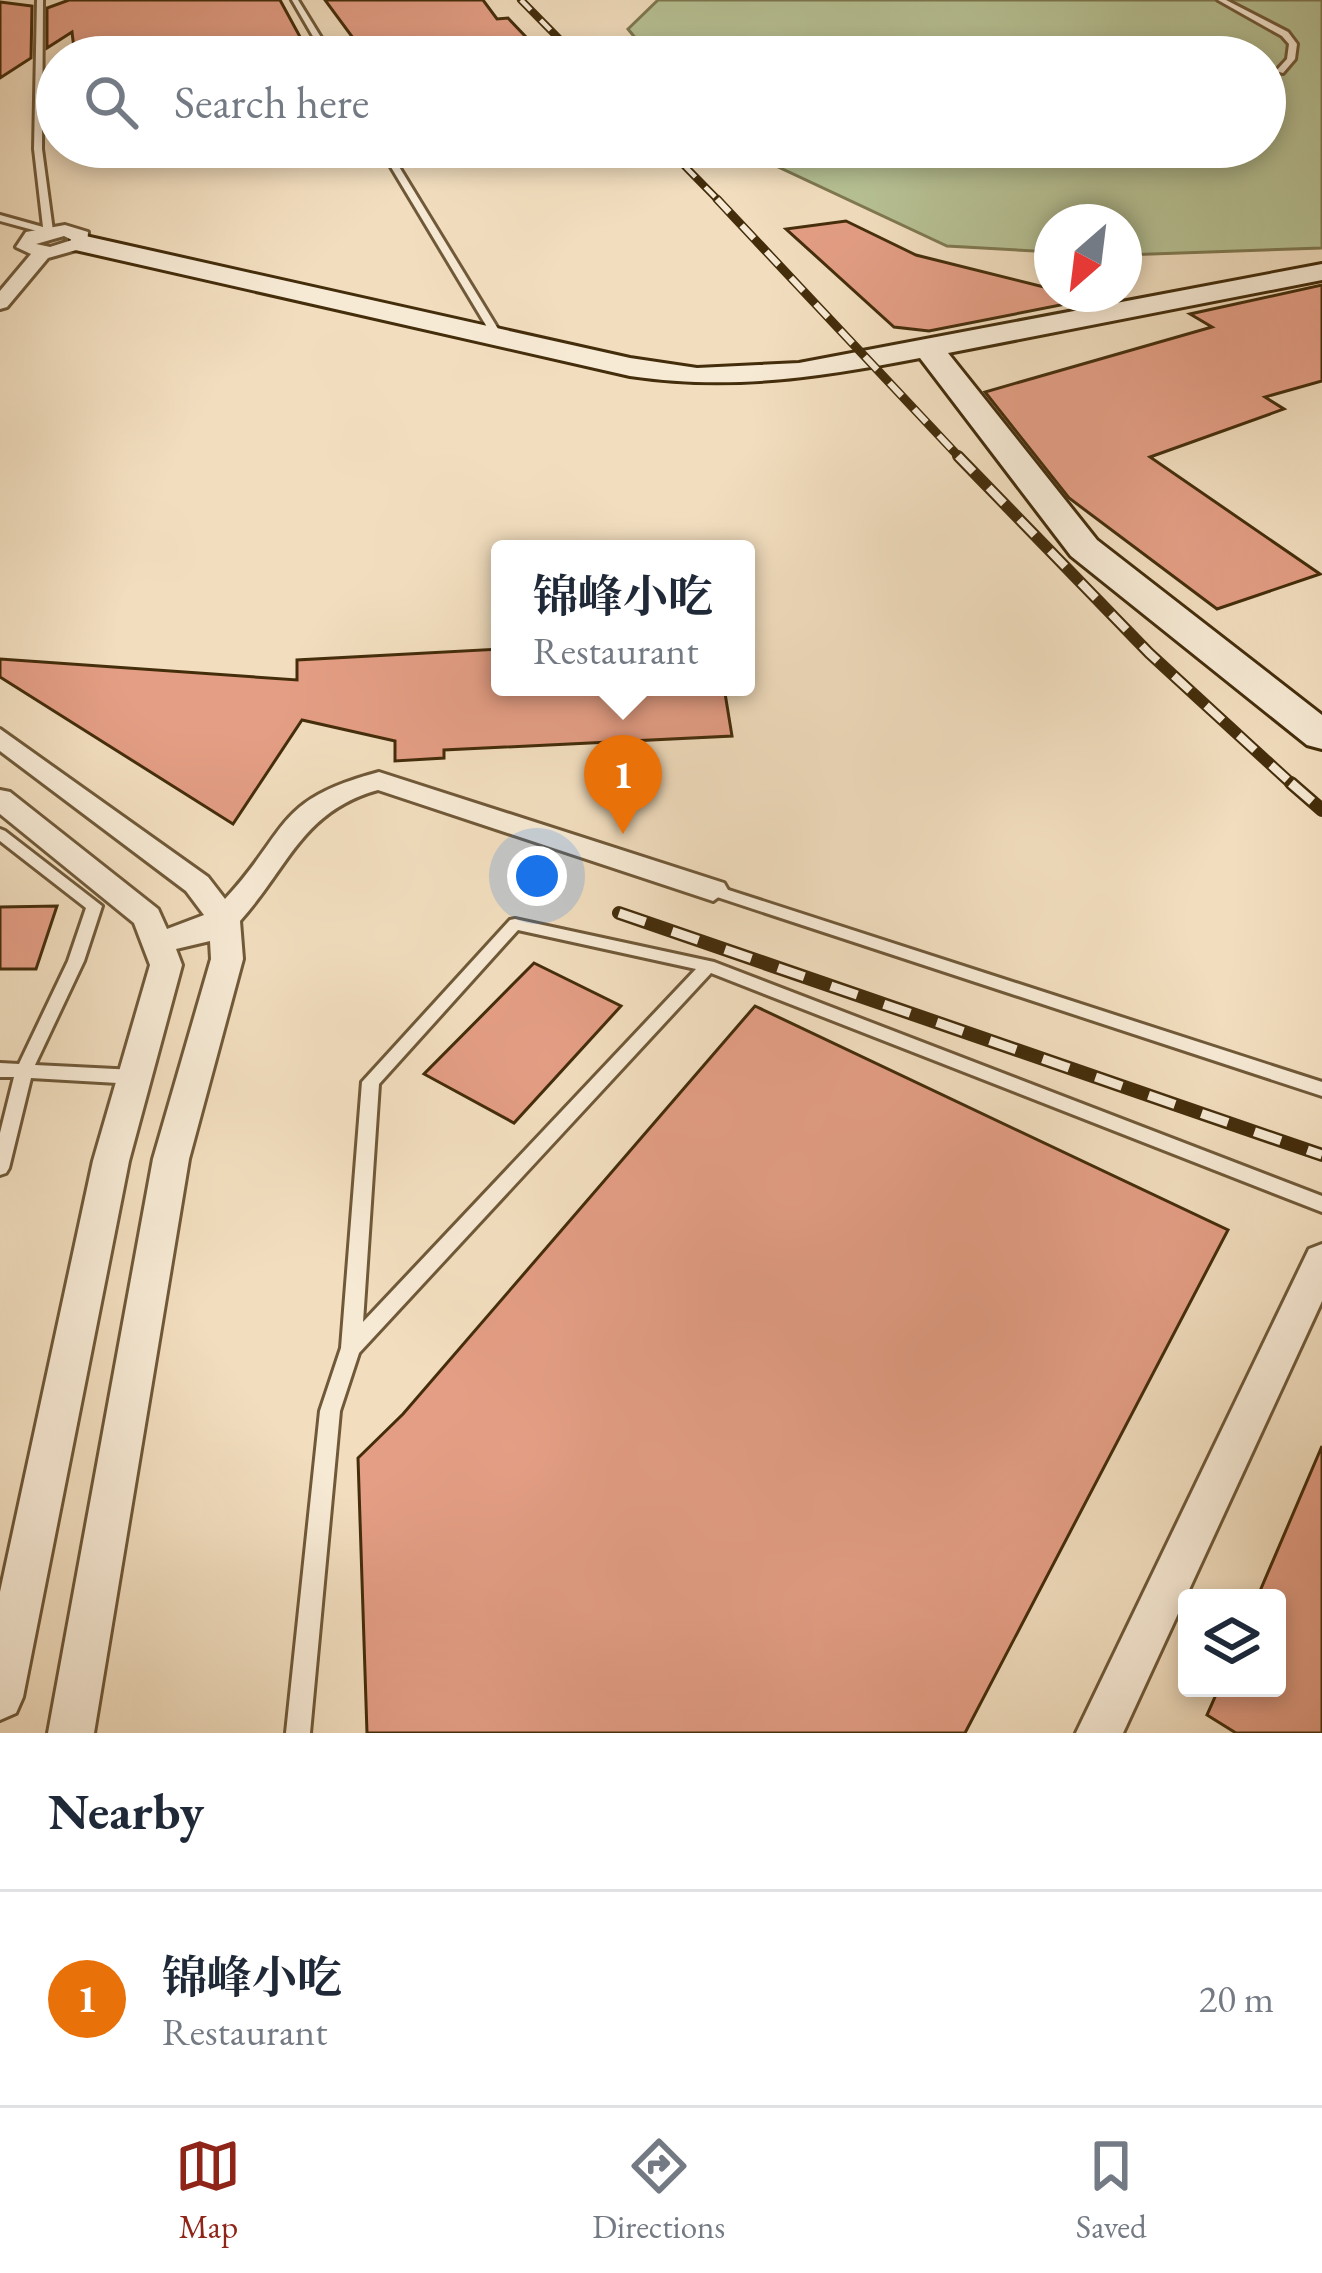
<!DOCTYPE html>
<html lang="en">
<head>
<meta charset="utf-8">
<style>
  :root { --surface:#fff; --page:#f2f2f3; --text:#1f2937; --muted:#747a83; --line:#e0e1e3; --accent:#8f2418 }
  body { margin:0; font-family:"EB Garamond","Noto Serif SC",serif; background:var(--page); color:var(--text) }
  .controls { position:absolute; right:36px; bottom:36px; display:grid; overflow:hidden; border-radius:12px; box-shadow:0 6px 18px #0003 }
  .controls button { width:108px; height:108px; display:grid; place-items:center; padding:0; border:0; border-bottom:3px solid var(--line); background:var(--surface); color:var(--text); font:60px sans-serif }
  .compass { position:absolute; left:1034px; top:204px; width:108px; height:108px; border-radius:50%; background:var(--surface); box-shadow:0 6px 18px #0003; rotate:208deg }
  .you { position:absolute; left:537px; top:876px; width:42px; height:42px; margin:-30px; border:9px solid #fff; border-radius:50%; background:#1a73e8; box-shadow:0 0 0 18px #1a73e833 }
  .badge { display:grid; place-items:center; width:78px; height:78px; border-radius:50%; background:var(--accent); color:#fff; font-size:39px; font-weight:700 }
  .pin { position:absolute; translate:-50% -99px; filter:drop-shadow(0 3px 6px #0008) }
  .pin::after { content:''; position:absolute; top:63px; width:42px; height:36px; background:inherit; clip-path:polygon(0 0,100% 0,50% 100%) }
  .popup { position:absolute; left:491px; top:540px; width:264px; height:156px; box-sizing:border-box; display:grid; place-content:center; border-radius:12px; background:var(--surface); filter:drop-shadow(0 3px 9px #0005); font-size:39px; white-space:nowrap; color:var(--muted) }
  .popup b { font-size:45px; color:var(--text) }
  .popup::after { content:''; position:absolute; left:50%; top:100%; margin-left:-24px; border:24px solid transparent; border-top-color:var(--surface) }
  .list { margin:0; padding:0; list-style:none }
  h2 { display:flex; justify-content:space-between; align-items:center; height:156px; margin:0; padding:0 48px; font-size:51px }
  h2 small { font-size:39px; font-weight:400; color:var(--muted) }
  .list li { display:grid; grid-template-columns:78px 1fr auto; gap:36px; align-items:center; box-sizing:border-box; height:216px; padding:0 48px; border-top:3px solid var(--line) }
  .list b { display:block; font-size:45px; white-space:nowrap }
  .list p { margin:0; font-size:39px; white-space:nowrap; color:var(--muted) }
  .list em { font-size:39px; font-style:normal; color:var(--muted) }
  .icon { flex:none; width:66px; height:66px; fill:none; stroke:currentColor; stroke-width:2; stroke-linecap:round; stroke-linejoin:round }
  .map { position:relative; flex:none; width:1322px; height:1733px; overflow:hidden }
  .search { position:absolute; background:var(--surface); box-shadow:0 6px 18px #0003; left:36px; right:36px; top:36px; height:132px; display:flex; align-items:center; gap:30px; box-sizing:border-box; padding:0 42px; border-radius:66px; color:var(--muted); font-size:45px }
  .sheet { height:372px; background:var(--surface) }
  nav { display:flex; justify-content:space-around; align-items:center; box-sizing:border-box; height:168px; border-top:3px solid var(--line); background:var(--surface); font-size:33px; color:var(--muted) }
  nav a { display:grid; justify-items:center; gap:6px }
  nav .on { color:var(--accent) }
  .map>svg:first-child { display:block }
  .green { fill:#b7c295; stroke:#7e7850; stroke-width:3 }
  .building { fill:#e49e85; stroke:#442d0b; stroke-width:3 }
  .lines { fill:none; stroke-linecap:round; stroke-linejoin:round }
  .lane-casing { stroke:#705938; stroke-width:6 }
  .street-casing { stroke:#705938; stroke-width:6 }
  .secondary-casing { stroke:#442d0b; stroke-width:6 }
  .lane { fill:#f7ead5; fill-rule:evenodd }
  .street { fill:#f7ead5; fill-rule:evenodd }
  .secondary { fill:#f7ead5; fill-rule:evenodd }
  .rail-far3-casing { stroke:#442d0b; stroke-width:8 }
  .rail-far2-casing { stroke:#442d0b; stroke-width:9 }
  .rail-far1-casing { stroke:#442d0b; stroke-width:12 }
  .rail-casing { stroke:#442d0b; stroke-width:14 }
  .rail-far3 { stroke:#f7ead5; stroke-width:4.5; stroke-dasharray:14; stroke-linecap:butt }
  .rail-far2 { stroke:#f7ead5; stroke-width:6; stroke-dasharray:18; stroke-linecap:butt }
  .rail-far1 { stroke:#f7ead5; stroke-width:8; stroke-dasharray:22; stroke-linecap:butt }
  .rail { stroke:#f7ead5; stroke-width:9; stroke-dasharray:28; stroke-linecap:butt }
</style>
</head>
<body>
<div class="map">
<svg width="1322" height="1733" viewBox="0 0 1322 1733">
  <rect width="100%" height="100%" fill="#f2debf"/>
  <filter id="stains"><feTurbulence type="fractalNoise" baseFrequency=".00167" numOctaves="4"/><feColorMatrix values="0 0 0 0 .2 0 0 0 0 .09 0 0 0 0 .02 0 0 0 .5 -.17"/></filter>
  <radialGradient id="worn" r=".72"><stop offset=".6" stop-color="#630" stop-opacity="0"/><stop offset="1" stop-color="#630" stop-opacity=".3"/></radialGradient>
  <polygon class="green" points="658,0 1322,0 1322,248 1124,255 1124,222 1052,222 1052,252 947,246 761,159 746,147 1265,147 1265,57 651,57 628,29"/>
  <g class="building">
    <polygon points="69,0 280,0 311,57 75,57 72,32 47,48 47,8"/>
    <polygon points="325,0 483,0 497,19 508,18 545,57 367,57"/>
    <polygon points="0,2 32,6 31,58 0,78"/>
    <polygon points="846,221 916,255 1052,289 1052,294 1091,299 929,331 894,327 786,229"/>
    <polygon points="1322,285 1322,381 1265,397 1284,409 1150,457 1320,574 1217,609 1069,498 985,392 1212,327 1190,314"/>
    <polygon points="500,649 500,687 724,687 732,736 444,750 444,758 395,761 395,741 302,720 233,824 0,677 0,659 297,680 297,660"/>
    <polygon points="57,906 36,969 0,969 0,907"/>
    <polygon points="534,963 621,1006 514,1123 424,1074"/>
    <polygon points="755,1006 1228,1230 965,1733 367,1733 358,1458 403,1414"/>
    <polygon points="1322,1446 1322,1733 1236,1733 1207,1715 1219,1688 1277,1688 1277,1598 1257,1598"/>
  </g>
  <g class="lines">
    <g class="lane-casing">
      <g id="lane">
        <polygon points="37,0 43,0 42,149 53,231 48,234 0,221 0,215 43,227 34,149"/>
        <polygon points="292,0 298,0 333,57 325,57"/>
        <polygon points="1218,0 1226,0 1288,32 1297,44 1295,59 1283,73 1276,71 1287,59 1289,44 1282,36"/>
        <polygon points="379,147 387,147 503,337 502,339 493,337"/>
        <polygon points="0,829 5,831 102,906 84,961 35,1065 135,1070 141,1072 143,1077 141,1082 135,1084 31,1078 9,1168 6,1173 0,1175 0,1133 14,1077 0,1077 0,1063 19,1064 68,961 86,908 0,841"/>
        <polygon points="713,885 1322,1082 1322,1096 708,894 705,890 708,886"/>
        <path d="M515 919 714 962 1322 1196V1212L711 973 359 1353 340 1411 310 1733H286L320 1411 341 1348 362 1082 510 920ZM518 930 696 969 363 1322 379 1084Z"/>
      </g>
    </g>
    <g class="street-casing">
      <g id="street">
        <path d="M65 225 88 232 87 247 48 258 7 307 0 309V291L31 254 16 247 26 232ZM64 236 72 240 50 247 36 244Z"/>
        <path d="M0 729 208 877 225 899C290 829 274 800 379 772L724 883 728 890 713 901 378 790C302 811 288 868 240 921L243 959 189 1159 94 1733H48L153 1159 211 959 210 941 176 949 182 965 129 1161 23 1697 16 1713 0 1720V1592L93 1161 150 965 134 923 0 814V790L10 792 158 909 167 929 204 915 186 891 0 751Z"/>
        <polygon points="1322,1244 1322,1301 1123,1733 1076,1733 1309,1249"/>
      </g>
    </g>
    <g class="secondary-casing">
      <path id="secondary" d="M81 235 630 358 697 368 799 363 1322 264V280L948 353 1097 540 1322 715V749L1307 745 1071 556 920 358C821 377 731 391 630 376L71 249V237Z"/>
    </g>
    <use href="#lane" class="lane"/>
    <use href="#street" class="street"/>
    <use href="#secondary" class="secondary"/>
    <g class="rail-far3-casing">
      <g id="rail-far3">
        <polyline points="521,0 577,57"/>
        <polyline points="666,147 720,202"/>
      </g>
    </g>
    <g class="rail-far2-casing">
      <polyline id="rail-far2" points="717,199 961,459"/>
    </g>
    <g class="rail-far1-casing">
      <polyline id="rail-far1" points="958,456 1149,653 1294,786"/>
    </g>
    <g class="rail-casing">
      <g id="rail">
        <polyline points="1291,783 1322,810"/>
        <polyline points="619,913 1322,1155"/>
      </g>
    </g>
    <use href="#rail-far3" class="rail-far3"/>
    <use href="#rail-far2" class="rail-far2"/>
    <use href="#rail-far1" class="rail-far1"/>
    <use href="#rail" class="rail"/>
  </g>
  <rect width="100%" height="100%" filter="url(#stains)"/>
  <rect width="100%" height="100%" fill="url(#worn)"/>
</svg>
<div class="controls">
<button><svg class="icon" aria-label="layers" viewBox="0 0 24 24"><path d="M12 4l9 5-9 5-9-5zM3 14l9 5 9-5"/></svg></button>
</div>
<svg class="compass" viewBox="-18 -18 36 36"><path d="M0-13l5 13h-10z" fill="#e53935"/><path d="M0 13l5-13h-10z" fill="#747a83"/></svg>
<div class="you"></div>
<div class="pin badge" style="left:623px;top:834px;background:#e8710a">1</div>
<div class="popup"><b>锦峰小吃</b>Restaurant</div>
<div class="search"><svg class="icon" aria-label="search" viewBox="0 0 24 24"><circle cx="10" cy="10" r="6"/><path d="M15 15l6 6"/></svg>Search here</div>
</div>
<section class="sheet">
<h2>Nearby<small></small></h2>
<ul class="list">
<li><span class="badge" style="background:#e8710a">1</span><div><b>锦峰小吃</b><p>Restaurant</p></div><em>20 m</em></li>
</ul>
</section>
<nav>
<a class="on"><svg class="icon" aria-label="map" viewBox="0 0 24 24"><path d="M3 6l6-2 6 2 6-2v14l-6 2-6-2-6 2zM9 4v14M15 6v14"/></svg>Map</a>
<a><svg class="icon" aria-label="directions" viewBox="0 0 24 24"><path d="M12 3l9 9-9 9-9-9zM9 14v-3h6M13 9l2 2-2 2"/></svg>Directions</a>
<a><svg class="icon" aria-label="saved" viewBox="0 0 24 24"><path d="M7 4h10v16l-5-4-5 4z"/></svg>Saved</a>
</nav>
</body>
</html>
